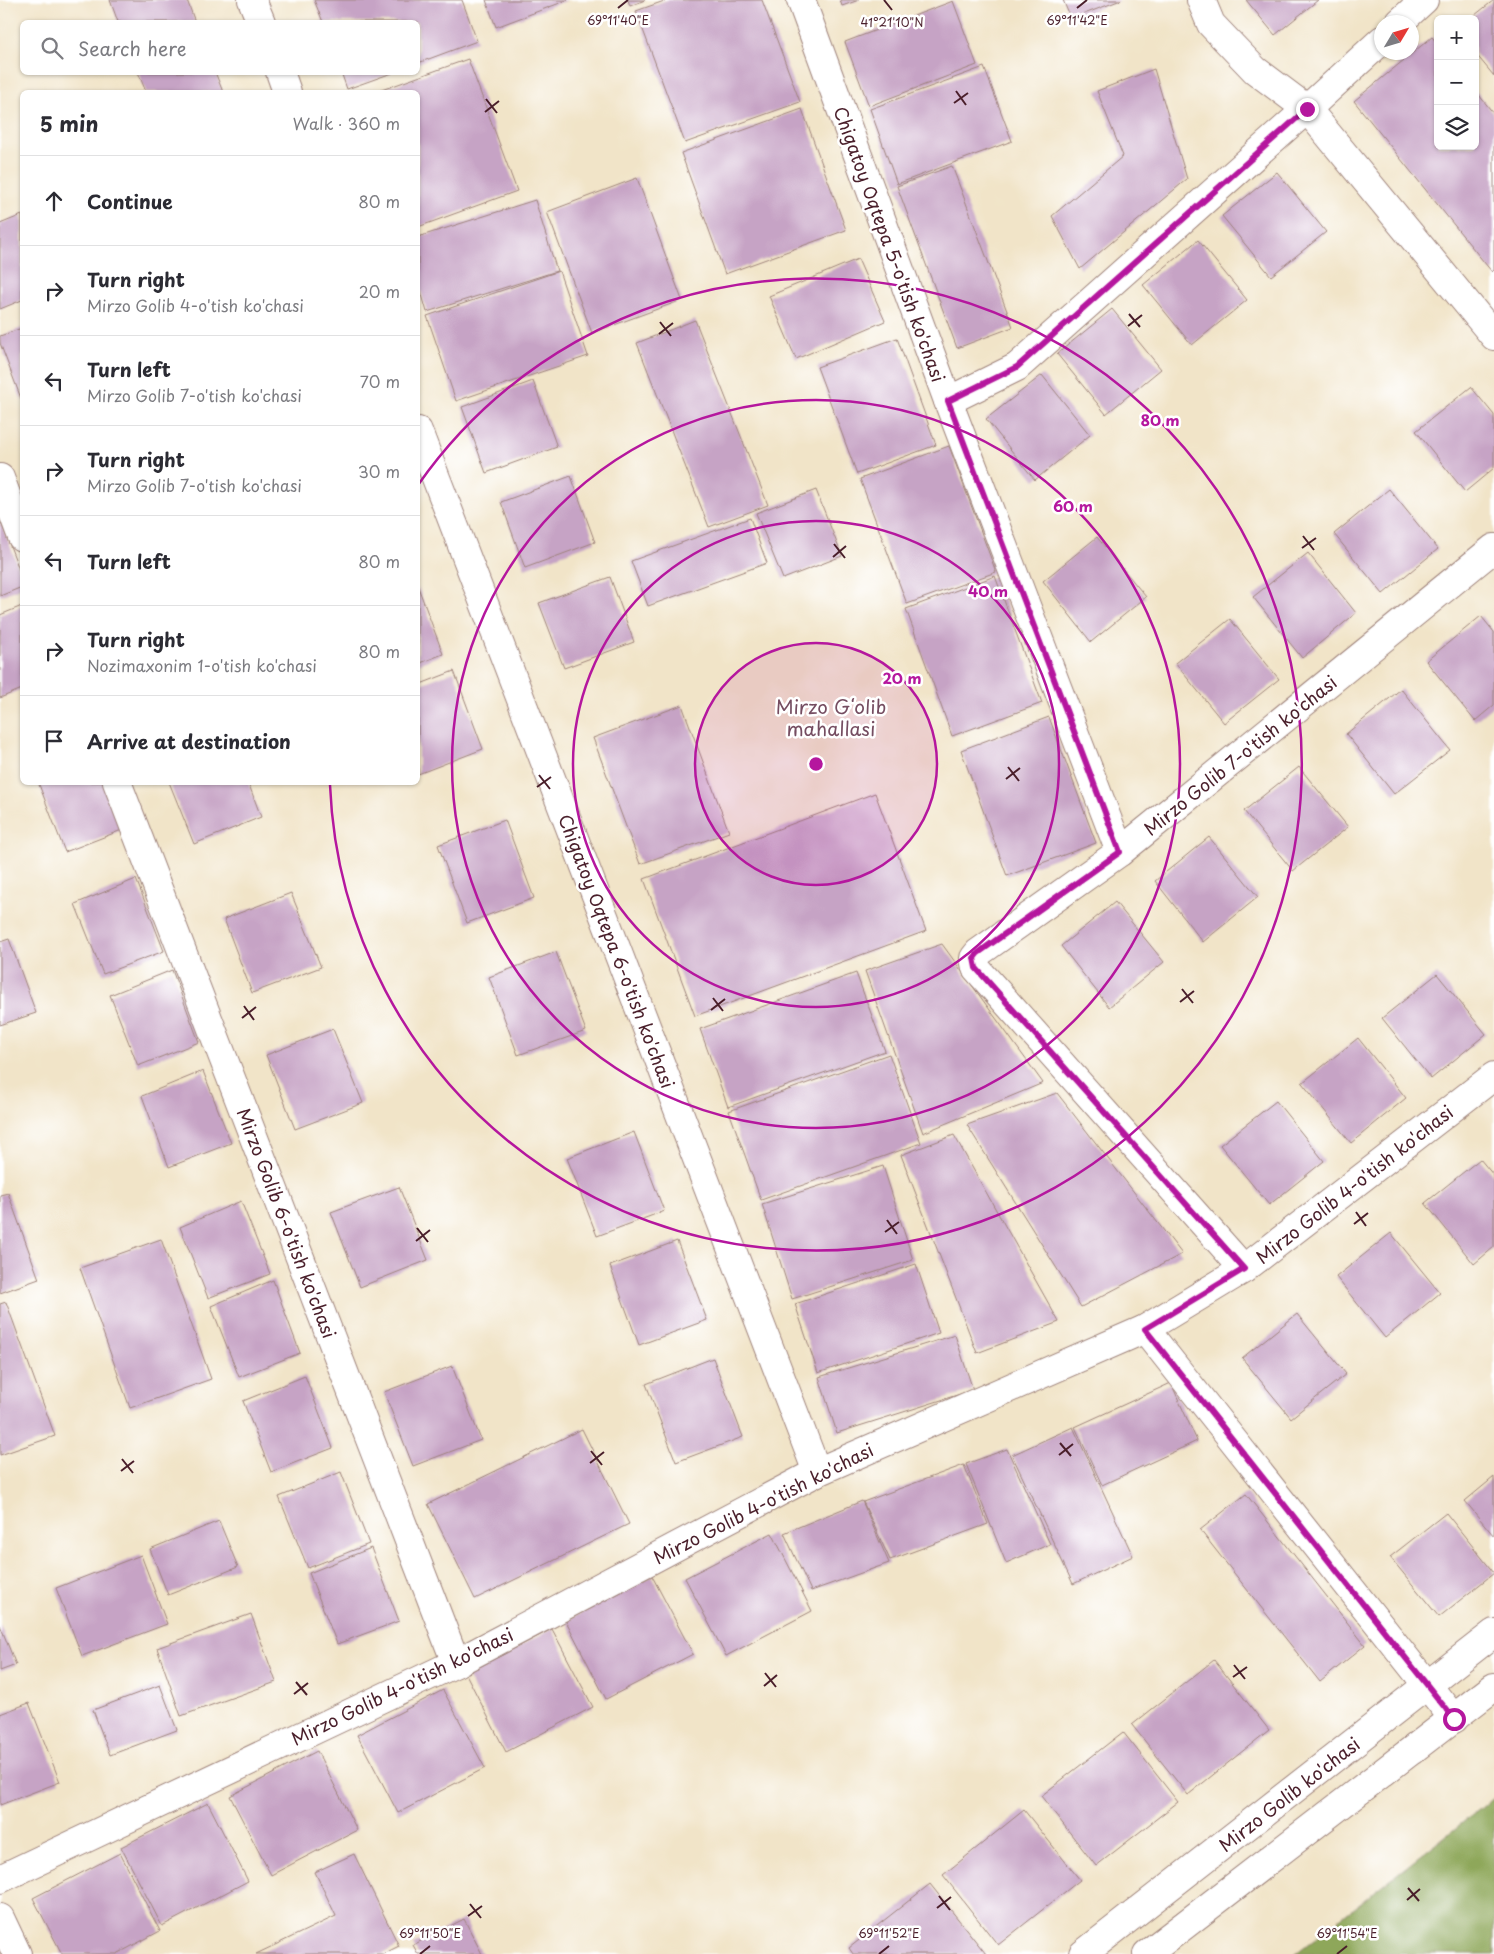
<!DOCTYPE html>
<html lang="en">
<head>
<meta charset="utf-8">
<style>
  :root { --surface:#fff; --page:#f2f2f3; --text:#2b2b33; --muted:#7c7c81; --line:#e1e1e2 }
  body { margin:0; font-family:"Playpen Sans",sans-serif; background:var(--page); color:var(--text) }
  .controls { position:absolute; right:15px; top:15px; display:grid; overflow:hidden; border-radius:8px; box-shadow:0 1px 4px #0004 }
  .controls button { width:45px; height:45px; display:grid; place-items:center; padding:0; border:0; border-bottom:1px solid var(--line); background:var(--surface); color:var(--text); font:25px sans-serif }
  .compass { position:absolute; left:1374px; top:15px; width:45px; height:45px; border-radius:50%; background:var(--surface); box-shadow:0 1px 4px #0004; rotate:52deg }
  .stop { position:absolute; width:15px; height:15px; margin:-11px; border:4px solid #b5179e; border-radius:50%; background:#fff }
  .stop.end { background:#b5179e; border-color:#fff; box-shadow:0 1px 5px #0008 }
  .list { margin:0; padding:0; list-style:none }
  h2 { display:flex; justify-content:space-between; align-items:center; height:65px; margin:0; padding:0 20px; font-size:21px }
  h2 small { font-size:16px; font-weight:400; color:var(--muted) }
  .list li { display:grid; grid-template-columns:32px 1fr auto; gap:15px; align-items:center; box-sizing:border-box; height:90px; padding:0 20px; border-top:1px solid var(--line) }
  .list b { display:block; font-size:19px; white-space:nowrap }
  .list p { margin:0; font-size:16px; white-space:nowrap; color:var(--muted) }
  .list em { font-size:16px; font-style:normal; color:var(--muted) }
  .icon { flex:none; width:28px; height:28px; fill:none; stroke:currentColor; stroke-width:2; stroke-linecap:round; stroke-linejoin:round }
  .map { position:relative; flex:none; width:1494px; height:1954px; overflow:hidden }
  .search { position:absolute; background:var(--surface); box-shadow:0 1px 4px #0004; left:20px; top:20px; width:400px; height:55px; display:flex; align-items:center; gap:12px; box-sizing:border-box; padding:0 18px; border-radius:8px; color:var(--muted); font-size:19px }
  .panel { position:absolute; background:var(--surface); box-shadow:0 1px 4px #0004; left:20px; top:90px; width:400px; height:695px; border-radius:8px }
  .map>svg:first-child { display:block }
  .forest { fill:#8ea75a; stroke:#6c6342 }
  .building { fill:#c6a3c5 }
  .lines { fill:none; stroke-linecap:round; stroke-linejoin:round }
  .street-casing { stroke:#9e827a; stroke-width:30 }
  .secondary-casing { stroke:#9e827a; stroke-width:30 }
  .street { stroke:#fff; stroke-width:28 }
  .secondary { stroke:#fff; stroke-width:28 }
  .route { stroke:#b5179e; stroke-width:6 }
  .ticks { fill:none; stroke:#4a1f2b; stroke-width:2 }
  .ring { fill:none; stroke:#b5179e; stroke-width:2.5 }
  .labels { text-anchor:middle; dominant-baseline:central; stroke-width:5; stroke-linejoin:round; paint-order:stroke }
  .street-label { font-size:18px; fill:#4a1f2b; stroke:#fff }
  .neighbourhood-label { font-size:19px; fill:#754d61; stroke:#fff }
  .ticks-label { font-size:12px; text-anchor:middle; fill:#4a1f2b; stroke:#fff; stroke-width:5; stroke-linejoin:round; paint-order:stroke }
  .centre { fill:#b5179e; stroke:#fff; stroke-width:2.5 }
  .ring-label { font-size:15px; text-anchor:middle; font-weight:bold; fill:#b5179e; stroke:#fff; stroke-width:5; stroke-linejoin:round; paint-order:stroke }
</style>
</head>
<body>
<div class="map">
<svg width="1494" height="1954" viewBox="0 0 1494 1954">
  <rect width="100%" height="100%" fill="#fff"/>
  <filter id="ink" filterUnits="userSpaceOnUse"><feTurbulence type="fractalNoise" baseFrequency=".02" numOctaves="2"/><feDisplacementMap in="SourceGraphic" scale="10" xChannelSelector="R" yChannelSelector="G"/><feConvolveMatrix kernelMatrix="1 2 1 2 8 2 1 2 1" color-interpolation-filters="sRGB"/></filter>
  <filter id="wash" filterUnits="userSpaceOnUse"><feTurbulence type="fractalNoise" baseFrequency=".0096" numOctaves="4" result="noise"/><feDisplacementMap in="SourceGraphic" scale="20" xChannelSelector="R" yChannelSelector="G"/><feGaussianBlur stdDeviation="1.12" result="paint"/><feColorMatrix in="noise" values="0 0 0 0 0 0 0 0 0 0 0 0 0 0 0 0 0 1.4 0 .05"/><feComposite in="paint" operator="in"/></filter>
  <g filter="url(#wash)">
    <rect width="100%" height="100%" fill="#f1e4c8"/>
    <polygon class="forest" points="1494,1798 1494,1954 1295,1954"/>
    <g id="blocks">
      <g class="building">
        <polygon points="110,0 187,0 195,22 118,22"/>
        <polygon points="314,0 462,0 477,41 418,63 418,22 323,22"/>
        <polygon points="486,0 568,0 496,27"/>
        <polygon points="628,0 645,0 630,6"/>
        <polygon points="667,0 762,0 800,102 685,143 636,11"/>
        <polygon points="840,0 859,0 842,6"/>
        <polygon points="1063,0 1121,0 1071,19"/>
        <polygon points="1246,0 1318,0 1275,35"/>
        <polygon points="1494,0 1494,76 1475,53 1475,19 1470,19"/>
        <polygon points="953,1 977,65 869,106 845,42"/>
        <polygon points="1432,37 1438,44 1438,146 1475,146 1475,90 1494,114 1494,270 1492,272 1354,101"/>
        <polygon points="468,59 517,191 418,227 418,92 376,92"/>
        <polygon points="984,67 1012,141 897,184 870,109"/>
        <polygon points="1154,69 1187,179 1080,269 1052,216 1123,156 1097,91"/>
        <polygon points="138,72 215,72 223,92 146,92"/>
        <polygon points="341,72 392,72 392,73 347,89"/>
        <polygon points="802,109 846,230 725,274 681,153"/>
        <polygon points="952,166 1013,327 957,348 897,186"/>
        <polygon points="1277,172 1326,232 1271,276 1222,216"/>
        <polygon points="637,178 682,300 592,333 547,212"/>
        <polygon points="535,200 557,271 427,312 418,281 418,237"/>
        <polygon points="22,215 22,300 0,309 0,224"/>
        <polygon points="1198,240 1247,300 1192,345 1143,285"/>
        <polygon points="858,259 885,321 796,359 769,296"/>
        <polygon points="559,271 588,356 456,401 427,316"/>
        <polygon points="1112,309 1161,369 1106,414 1057,354"/>
        <polygon points="695,320 768,505 709,527 637,343"/>
        <polygon points="22,328 22,401 0,343 0,336"/>
        <polygon points="897,338 936,445 857,474 817,367"/>
        <polygon points="1042,375 1090,435 1035,480 986,419"/>
        <polygon points="533,381 557,447 486,473 462,407"/>
        <polygon points="1471,387 1494,415 1494,468 1465,492 1416,431"/>
        <polygon points="949,446 996,572 907,604 860,479"/>
        <polygon points="571,476 595,542 525,568 501,502"/>
        <polygon points="1389,489 1438,549 1383,594 1334,534"/>
        <polygon points="816,490 842,556 783,579 756,513"/>
        <polygon points="750,518 767,563 648,606 631,561"/>
        <polygon points="0,520 22,577 22,587 0,596"/>
        <polygon points="1097,537 1146,597 1091,642 1043,581"/>
        <polygon points="1308,553 1356,613 1302,658 1253,597"/>
        <polygon points="995,576 1042,703 952,736 906,609"/>
        <polygon points="610,577 634,642 564,668 539,603"/>
        <polygon points="418,587 443,654 418,664"/>
        <polygon points="22,606 22,689 0,698 0,615"/>
        <polygon points="1481,616 1494,632 1494,705 1475,721 1426,661"/>
        <polygon points="1230,619 1279,679 1224,723 1175,663"/>
        <polygon points="454,671 483,749 418,774 418,685"/>
        <polygon points="1401,689 1450,750 1394,794 1346,734"/>
        <polygon points="682,705 729,832 640,864 593,738"/>
        <polygon points="1049,717 1096,843 1007,876 961,750"/>
        <polygon points="1299,767 1348,827 1293,871 1244,811"/>
        <polygon points="38,782 109,782 127,828 65,852"/>
        <polygon points="169,782 248,782 261,817 194,844"/>
        <polygon points="875,793 926,931 695,1016 644,879"/>
        <polygon points="505,820 534,898 467,923 438,845"/>
        <polygon points="1209,837 1258,897 1203,942 1155,881"/>
        <polygon points="136,879 164,951 103,974 75,904"/>
        <polygon points="291,893 321,967 252,993 224,919"/>
        <polygon points="1115,902 1164,962 1109,1007 1061,946"/>
        <polygon points="9,939 36,1013 0,1025 0,942"/>
        <polygon points="942,944 1043,1083 923,1133 865,971"/>
        <polygon points="556,952 586,1031 518,1055 489,977"/>
        <polygon points="172,970 199,1042 138,1066 110,995"/>
        <polygon points="856,973 885,1051 728,1107 700,1029"/>
        <polygon points="1437,974 1486,1034 1431,1079 1382,1018"/>
        <polygon points="333,1029 363,1103 295,1129 266,1055"/>
        <polygon points="1358,1038 1406,1098 1351,1143 1302,1083"/>
        <polygon points="889,1054 921,1143 761,1200 729,1111"/>
        <polygon points="203,1071 231,1143 169,1167 142,1096"/>
        <polygon points="1057,1093 1182,1254 1081,1307 967,1125"/>
        <polygon points="1276,1101 1324,1161 1269,1205 1220,1145"/>
        <polygon points="634,1132 664,1211 597,1236 567,1158"/>
        <polygon points="954,1135 1059,1322 977,1353 901,1155"/>
        <polygon points="1480,1159 1494,1176 1494,1247 1474,1264 1425,1203"/>
        <polygon points="883,1166 913,1260 792,1299 762,1204"/>
        <polygon points="399,1187 428,1260 360,1287 331,1212"/>
        <polygon points="8,1193 39,1279 0,1293 0,1195"/>
        <polygon points="241,1201 270,1274 208,1298 180,1227"/>
        <polygon points="1391,1233 1440,1293 1385,1338 1336,1277"/>
        <polygon points="161,1239 211,1379 130,1408 80,1268"/>
        <polygon points="677,1241 707,1320 639,1345 610,1266"/>
        <polygon points="916,1264 939,1333 818,1373 795,1304"/>
        <polygon points="273,1280 300,1353 239,1377 211,1306"/>
        <polygon points="6,1302 55,1436 0,1455 0,1304"/>
        <polygon points="1297,1314 1346,1374 1291,1418 1242,1358"/>
        <polygon points="955,1335 973,1390 837,1433 819,1377"/>
        <polygon points="713,1358 743,1437 676,1462 646,1384"/>
        <polygon points="452,1366 481,1440 413,1466 384,1392"/>
        <polygon points="305,1376 333,1448 271,1472 243,1401"/>
        <polygon points="1171,1383 1197,1441 1102,1485 1075,1427"/>
        <polygon points="1073,1427 1133,1556 1073,1584 1012,1455"/>
        <polygon points="582,1429 629,1524 475,1599 428,1504"/>
        <polygon points="1007,1449 1050,1544 1006,1563 966,1464"/>
        <polygon points="964,1465 988,1524 890,1560 863,1502"/>
        <polygon points="341,1472 369,1544 308,1568 279,1497"/>
        <polygon points="1494,1477 1494,1536 1465,1501"/>
        <polygon points="1246,1494 1365,1645 1320,1682 1200,1530"/>
        <polygon points="862,1501 889,1563 811,1591 784,1533"/>
        <polygon points="1446,1513 1494,1573 1439,1617 1390,1557"/>
        <polygon points="219,1521 238,1567 168,1595 150,1549"/>
        <polygon points="772,1533 812,1611 726,1656 685,1578"/>
        <polygon points="371,1548 399,1621 337,1644 309,1573"/>
        <polygon points="141,1555 167,1624 82,1656 56,1588"/>
        <polygon points="652,1576 693,1654 606,1699 566,1621"/>
        <polygon points="251,1614 276,1682 181,1716 157,1648"/>
        <polygon points="0,1625 16,1665 0,1671"/>
        <polygon points="552,1629 593,1707 506,1752 466,1674"/>
        <polygon points="1214,1660 1269,1730 1188,1795 1132,1725"/>
        <polygon points="160,1685 177,1730 110,1755 93,1710"/>
        <polygon points="443,1690 485,1768 398,1813 357,1735"/>
        <polygon points="29,1703 60,1782 0,1805 0,1714"/>
        <polygon points="1123,1732 1178,1802 1096,1866 1041,1796"/>
        <polygon points="317,1751 357,1830 271,1875 230,1796"/>
        <polygon points="208,1803 248,1881 162,1926 121,1847"/>
        <polygon points="1024,1810 1080,1880 998,1945 943,1875"/>
        <polygon points="120,1853 160,1931 117,1954 62,1954 33,1898"/>
        <polygon points="354,1854 399,1946 383,1954 256,1954 336,1916 315,1872"/>
        <polygon points="930,1884 986,1954 853,1954 849,1948"/>
        <polygon points="464,1919 482,1954 418,1954 413,1945"/>
      </g>
    </g>
  </g>
  <g filter="url(#ink)">
    <use href="#blocks" fill-opacity="0" stroke="#9e827a" stroke-width="1"/>
    <g class="lines">
      <g class="street-casing">
        <g id="street">
          <polyline points="252,0 261,22"/>
          <polyline points="801,0 948,401 1120,852"/>
          <polyline points="1201,0 1211,24 1255,70 1307,109 1494,336"/>
          <polyline points="1400,22 1424,0"/>
          <polyline points="280,72 287,92"/>
          <polyline points="948,401 1017,367 1307,109 1382,40"/>
          <polyline points="418,431 817,1472"/>
          <polyline points="0,478 22,537"/>
          <polyline points="117,782 456,1663"/>
          <polyline points="1244,1269 976,968 974,958 978,953 1120,852 1494,548"/>
          <polyline points="1145,1329 1454,1719"/>
          <polyline points="0,1879 456,1663 817,1472 1145,1329 1244,1269 1494,1076"/>
          <polyline points="0,1918 17,1954"/>
        </g>
      </g>
      <g class="secondary-casing">
        <g id="secondary">
          <polyline points="1083,1954 1494,1633"/>
          <polyline points="1147,1954 1494,1687"/>
        </g>
      </g>
      <use href="#street" class="street"/>
      <use href="#secondary" class="secondary"/>
    </g>
  </g>
  <g class="lines" filter="url(#ink)">
    <polyline class="route" points="1307,109 1017,367 948,401 1120,852 978,953 974,958 976,968 1244,1269 1145,1329 1454,1719"/>
  </g>
  <path class="ticks" d="M884 0 892 10M618 8 628 0M1077 8 1087 0M956 91 966 105M486 99 497 113M954 103 968 93M485 112 499 101M1129 314 1140 327M660 322 671 336M1128 326 1142 315M659 334 673 323M1303 536 1314 550M834 544 845 558M1302 548 1316 538M833 557 846 546M1008 767 1019 781M539 775 550 789M1006 779 1020 768M537 787 551 777M1182 989 1193 1003M713 998 723 1011M1180 1002 1194 991M244 1006 254 1020M711 1010 725 999M242 1018 256 1007M1356 1212 1366 1226M887 1220 897 1234M1354 1224 1368 1213M417 1228 428 1242M885 1232 899 1222M416 1241 430 1230M1060 1443 1071 1456M591 1451 602 1465M1059 1455 1073 1444M122 1459 133 1473M590 1463 604 1452M121 1471 134 1461M1234 1665 1245 1679M765 1673 776 1687M1233 1677 1247 1667M296 1682 307 1695M764 1686 777 1675M294 1694 308 1683M1408 1888 1419 1901M939 1896 950 1910M1407 1900 1420 1889M470 1904 481 1918M937 1908 951 1897M468 1916 482 1906M420 1954 430 1946M879 1954 889 1946M1337 1954 1347 1946"/>
  <circle cx="816" cy="764" r="121" fill="#b5179e" fill-opacity=".12"/>
  <g class="ring">
    <circle cx="816" cy="764" r="121"/>
    <circle cx="816" cy="764" r="243"/>
    <circle cx="816" cy="764" r="364"/>
    <path d="M418 485A486 486 0 1 1 330 785"/>
  </g>
  <g class="labels">
    <g class="street-label">
      <text transform="translate(890 244) rotate(70)">Chigatoy Oqtepa 5-o'tish ko'chasi</text>
      <text transform="translate(1240 755) rotate(-39)">Mirzo Golib 7-o'tish ko'chasi</text>
      <text transform="translate(617 951) rotate(69)">Chigatoy Oqtepa 6-o'tish ko'chasi</text>
      <text transform="translate(1354 1184) rotate(-38)">Mirzo Golib 4-o'tish ko'chasi</text>
      <text transform="translate(287 1223) rotate(69)">Mirzo Golib 6-o'tish ko'chasi</text>
      <text transform="translate(763 1503) rotate(-27)">Mirzo Golib 4-o'tish ko'chasi</text>
      <text transform="translate(402 1686) rotate(-26)">Mirzo Golib 4-o'tish ko'chasi</text>
      <text transform="translate(1289 1794) rotate(-38)">Mirzo Golib ko'chasi</text>
    </g>
    <g class="neighbourhood-label">
      <text x="831" y="706">Mirzo Gʻolib<tspan x="831" dy="22">mahallasi</tspan></text>
    </g>
  </g>
  <g class="ticks-label">
    <text x="618" y="25">69°11'40"E</text>
    <text x="1077" y="25">69°11'42"E</text>
    <text x="892" y="27">41°21'10"N</text>
    <text x="430" y="1938">69°11'50"E</text>
    <text x="889" y="1938">69°11'52"E</text>
    <text x="1347" y="1938">69°11'54"E</text>
  </g>
  <circle cx="816" cy="764" r="8" class="centre"/>
  <g class="ring-label">
    <text x="1160" y="426">80 m</text>
    <text x="1073" y="512">60 m</text>
    <text x="988" y="597">40 m</text>
    <text x="902" y="684">20 m</text>
  </g>
</svg>
<div class="controls">
<button>+</button>
<button>−</button>
<button><svg class="icon" aria-label="layers" viewBox="0 0 24 24"><path d="M12 4l9 5-9 5-9-5zM3 14l9 5 9-5"/></svg></button>
</div>
<svg class="compass" viewBox="-18 -18 36 36"><path d="M0-13l5 13h-10z" fill="#e53935"/><path d="M0 13l5-13h-10z" fill="#7c7c81"/></svg>
<div class="stop" style="left:1454px;top:1719px"></div>
<div class="stop end" style="left:1307px;top:109px"></div>
<div class="search"><svg class="icon" aria-label="search" viewBox="0 0 24 24"><circle cx="10" cy="10" r="6"/><path d="M15 15l6 6"/></svg>Search here</div>
<section class="panel">
<h2>5 min<small>Walk · 360 m</small></h2>
<ul class="list">
<li><svg class="icon" aria-label="ahead" viewBox="0 0 24 24"><path d="M12 20V5M6 11l6-6 6 6"/></svg><div><b>Continue</b></div><em>80 m</em></li>
<li><svg class="icon" aria-label="right" viewBox="0 0 24 24"><path d="M7 20v-9h11M14 6l5 5-5 5"/></svg><div><b>Turn right</b><p>Mirzo Golib 4-o'tish ko'chasi</p></div><em>20 m</em></li>
<li><svg class="icon" aria-label="left" viewBox="0 0 24 24"><path d="M17 20v-9H6M10 6l-5 5 5 5"/></svg><div><b>Turn left</b><p>Mirzo Golib 7-o'tish ko'chasi</p></div><em>70 m</em></li>
<li><svg class="icon" aria-label="right" viewBox="0 0 24 24"><path d="M7 20v-9h11M14 6l5 5-5 5"/></svg><div><b>Turn right</b><p>Mirzo Golib 7-o'tish ko'chasi</p></div><em>30 m</em></li>
<li><svg class="icon" aria-label="left" viewBox="0 0 24 24"><path d="M17 20v-9H6M10 6l-5 5 5 5"/></svg><div><b>Turn left</b></div><em>80 m</em></li>
<li><svg class="icon" aria-label="right" viewBox="0 0 24 24"><path d="M7 20v-9h11M14 6l5 5-5 5"/></svg><div><b>Turn right</b><p>Nozimaxonim 1-o'tish ko'chasi</p></div><em>80 m</em></li>
<li><svg class="icon" aria-label="arrive" viewBox="0 0 24 24"><path d="M6 21V4h12l-3 4 3 4H6"/></svg><div><b>Arrive at destination</b></div></li>
</ul>
</section>
</div>
</body>
</html>
